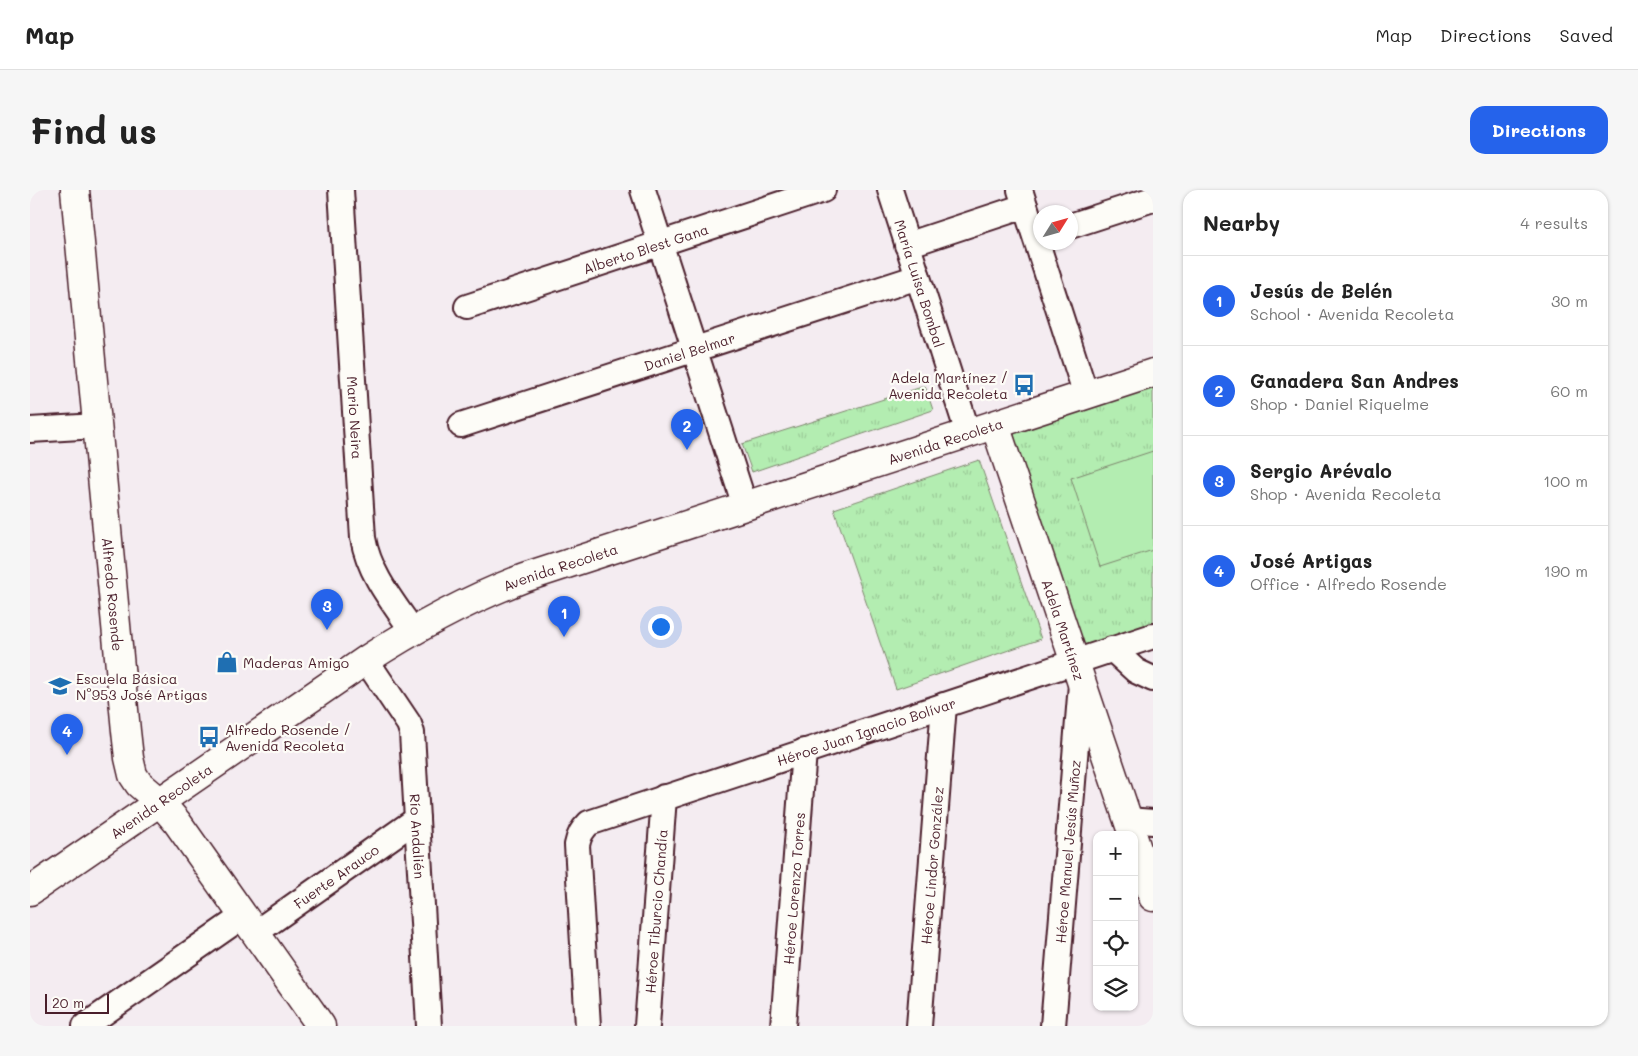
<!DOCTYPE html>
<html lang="en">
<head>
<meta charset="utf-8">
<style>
  :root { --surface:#fff; --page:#f6f6f6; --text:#222; --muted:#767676; --line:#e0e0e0; --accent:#2563eb }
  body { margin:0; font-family:Mali,sans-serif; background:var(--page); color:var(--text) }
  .controls { position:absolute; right:15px; bottom:15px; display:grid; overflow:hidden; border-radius:10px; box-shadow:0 1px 4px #0004 }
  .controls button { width:45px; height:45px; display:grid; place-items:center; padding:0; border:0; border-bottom:1px solid var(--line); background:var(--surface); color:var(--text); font:25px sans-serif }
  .compass { position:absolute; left:1003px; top:15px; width:45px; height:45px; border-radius:50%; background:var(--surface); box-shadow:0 1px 4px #0004; rotate:53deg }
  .scale { position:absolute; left:15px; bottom:12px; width:64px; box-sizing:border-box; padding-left:5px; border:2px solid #4a1f2b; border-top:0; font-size:14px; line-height:18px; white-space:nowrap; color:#4a1f2b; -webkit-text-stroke:4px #fdfcf7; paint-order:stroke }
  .you { position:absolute; left:630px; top:436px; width:18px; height:18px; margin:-12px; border:4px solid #fff; border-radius:50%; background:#1a73e8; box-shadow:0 0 0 8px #1a73e833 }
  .badge { display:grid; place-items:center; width:32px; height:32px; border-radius:50%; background:var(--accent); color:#fff; font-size:16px; font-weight:700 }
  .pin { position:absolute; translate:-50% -41px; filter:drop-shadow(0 1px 2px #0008) }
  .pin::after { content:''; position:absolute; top:26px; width:18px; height:15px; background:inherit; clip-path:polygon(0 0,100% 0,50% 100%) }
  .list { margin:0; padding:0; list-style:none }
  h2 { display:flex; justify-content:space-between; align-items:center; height:65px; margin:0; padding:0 20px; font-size:21px }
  h2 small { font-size:16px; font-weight:400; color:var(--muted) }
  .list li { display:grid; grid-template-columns:32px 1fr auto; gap:15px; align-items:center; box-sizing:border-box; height:90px; padding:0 20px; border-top:1px solid var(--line) }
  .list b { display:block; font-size:19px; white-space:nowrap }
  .list p { margin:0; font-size:16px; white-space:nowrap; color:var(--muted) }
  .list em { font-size:16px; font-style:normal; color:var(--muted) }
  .icon { flex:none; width:28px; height:28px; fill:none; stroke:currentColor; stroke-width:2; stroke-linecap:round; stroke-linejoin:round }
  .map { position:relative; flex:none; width:1123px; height:836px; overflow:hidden; border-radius:15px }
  header { display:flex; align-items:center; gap:30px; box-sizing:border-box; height:70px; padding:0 25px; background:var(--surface); border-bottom:1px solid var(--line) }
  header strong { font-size:24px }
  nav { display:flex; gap:28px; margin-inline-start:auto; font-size:18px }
  .intro { display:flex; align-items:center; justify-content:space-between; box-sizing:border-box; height:120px; padding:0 30px }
  h1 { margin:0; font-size:35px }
  .button { padding:12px 22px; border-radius:15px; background:var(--accent); color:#fff; font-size:18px; font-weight:700 }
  main { display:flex; gap:30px; padding:0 30px }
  aside { flex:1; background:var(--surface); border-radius:15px; box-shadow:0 1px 4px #0004 }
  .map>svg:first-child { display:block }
  .grass { fill:url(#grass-tufts); stroke:#7e866e }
  .pitch { fill:#b3edb1; stroke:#7e866e }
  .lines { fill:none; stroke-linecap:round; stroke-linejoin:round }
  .minor-casing { stroke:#4a1f2b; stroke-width:28 }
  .tertiary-casing { stroke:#4a1f2b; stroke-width:31 }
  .primary-casing { stroke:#4a1f2b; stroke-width:31 }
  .minor { stroke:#fdfcf7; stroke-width:24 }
  .tertiary { stroke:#fdfcf7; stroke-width:28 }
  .primary { stroke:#fdfcf7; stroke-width:28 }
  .labels { text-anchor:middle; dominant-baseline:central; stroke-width:4.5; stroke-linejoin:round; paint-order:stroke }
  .street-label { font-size:14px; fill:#4a1f2b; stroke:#fdfcf7 }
  .poi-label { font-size:14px; fill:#4a1f2b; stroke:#fdfcf7; text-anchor:start }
</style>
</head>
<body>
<header>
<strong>Map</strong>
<nav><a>Map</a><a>Directions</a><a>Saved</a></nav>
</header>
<div class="intro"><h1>Find us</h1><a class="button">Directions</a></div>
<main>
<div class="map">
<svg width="1123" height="836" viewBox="0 0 1123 836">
  <defs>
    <pattern id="grass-tufts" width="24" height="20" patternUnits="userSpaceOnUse" patternTransform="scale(1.25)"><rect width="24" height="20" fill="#b3edb1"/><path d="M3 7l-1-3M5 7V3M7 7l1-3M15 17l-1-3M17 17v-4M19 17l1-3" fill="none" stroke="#9bcb98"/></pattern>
  </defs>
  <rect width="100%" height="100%" fill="#f4ecf1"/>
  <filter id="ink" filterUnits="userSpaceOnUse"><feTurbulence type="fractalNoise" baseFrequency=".02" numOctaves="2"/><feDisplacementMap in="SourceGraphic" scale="10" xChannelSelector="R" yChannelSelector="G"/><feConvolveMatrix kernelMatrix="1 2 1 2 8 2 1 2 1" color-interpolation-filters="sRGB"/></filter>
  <g filter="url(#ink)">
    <g class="grass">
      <polygon points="895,196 903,220 722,282 712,254"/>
      <polygon points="1123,197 1123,434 1055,457 981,242"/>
      <polygon points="949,270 1011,449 866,499 804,319"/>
    </g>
    <polygon class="pitch" points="1123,261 1123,360 1070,377 1041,288"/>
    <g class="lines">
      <g class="minor-casing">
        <g id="minor">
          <path id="s1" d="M311 0 333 348C339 383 362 411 382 440"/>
          <polyline points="613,0 715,316"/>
          <path id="s2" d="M860 0 938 243"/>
          <polyline points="990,0 1056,205"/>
          <polyline points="1040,36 1123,9"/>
          <polyline points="877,55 995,16"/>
          <path id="s3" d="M437 117 793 0"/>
          <path id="s4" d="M431 235 888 87"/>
          <polyline points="0,240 67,236"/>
          <polyline points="1082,459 1106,481 1123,489"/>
          <path id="s5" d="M336 470 379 534 382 543 399 836"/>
          <polyline points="1098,630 1123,632"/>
          <path id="s6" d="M225 743 387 629"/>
          <polyline points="55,836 213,726"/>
          <path id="s7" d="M558 836 547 655C549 645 552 640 559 633L1123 446"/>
          <path id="s8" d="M617 836 634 607"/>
          <path id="s9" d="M753 836 774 561"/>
          <path id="s10" d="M889 836 914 515"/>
          <path id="s11" d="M1023 836 1051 494"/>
        </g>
      </g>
      <g class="tertiary-casing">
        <g id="tertiary">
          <path id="s12" d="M45 0 96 541 99 568 103 585 109 594 129 611 147 632 291 836"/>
          <path id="s13" d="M965 235 1103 645"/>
          <polyline points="1104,650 1123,707"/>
        </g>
      </g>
      <g class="primary-casing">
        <g id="primary">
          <path id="s14" d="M0 701 336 470C387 437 437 410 494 388L1123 183"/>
        </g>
      </g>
      <use href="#minor" class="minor"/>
      <use href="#tertiary" class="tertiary"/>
      <use href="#primary" class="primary"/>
    </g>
  </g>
  <defs>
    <g id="bus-bare" transform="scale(1.725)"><path d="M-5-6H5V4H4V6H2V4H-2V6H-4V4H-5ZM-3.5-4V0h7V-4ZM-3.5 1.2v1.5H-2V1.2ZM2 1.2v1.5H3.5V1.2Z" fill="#1f6fb2" stroke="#fdfcf7" stroke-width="2.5" paint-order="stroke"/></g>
    <g id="shop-bare" transform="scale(1.725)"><path d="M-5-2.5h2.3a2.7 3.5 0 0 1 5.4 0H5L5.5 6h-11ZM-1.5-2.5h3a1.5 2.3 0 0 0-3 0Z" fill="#1f6fb2" stroke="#fdfcf7" stroke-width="2.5" paint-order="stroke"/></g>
    <g id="school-bare" transform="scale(1.725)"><path d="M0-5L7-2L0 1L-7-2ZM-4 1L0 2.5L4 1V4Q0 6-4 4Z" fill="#1f6fb2" stroke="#fdfcf7" stroke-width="2.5" paint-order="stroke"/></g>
  </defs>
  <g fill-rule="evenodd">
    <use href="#bus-bare" x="994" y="195"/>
    <use href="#shop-bare" x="197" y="472"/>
    <use href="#school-bare" x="30" y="496"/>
    <use href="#bus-bare" x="179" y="547"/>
  </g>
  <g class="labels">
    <g class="street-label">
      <text stroke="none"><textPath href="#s3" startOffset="188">Alberto Blest Gana</textPath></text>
      <text stroke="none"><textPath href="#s2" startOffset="98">María Luisa Bombal</textPath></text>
      <text stroke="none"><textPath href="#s4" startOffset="240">Daniel Belmar</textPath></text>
      <text stroke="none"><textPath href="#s1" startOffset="228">Mario Neira</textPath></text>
      <text stroke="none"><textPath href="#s14" startOffset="1029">Avenida Recoleta</textPath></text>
      <text stroke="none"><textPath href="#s14" startOffset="624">Avenida Recoleta</textPath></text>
      <text stroke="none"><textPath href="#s12" startOffset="406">Alfredo Rosende</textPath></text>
      <text stroke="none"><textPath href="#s13" startOffset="216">Adela Martínez</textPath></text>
      <text stroke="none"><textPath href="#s7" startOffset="499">Héroe Juan Ignacio Bolívar</textPath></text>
      <text stroke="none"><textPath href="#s14" startOffset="159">Avenida Recoleta</textPath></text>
      <text stroke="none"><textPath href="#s5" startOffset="190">Río Andalién</textPath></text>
      <text stroke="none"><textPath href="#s11" startOffset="175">Héroe Manuel Jesús Muñoz</textPath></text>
      <text stroke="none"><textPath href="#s10" startOffset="161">Héroe Lindor González</textPath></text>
      <text stroke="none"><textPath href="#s6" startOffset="99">Fuerte Arauco</textPath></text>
      <text stroke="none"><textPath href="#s9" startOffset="138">Héroe Lorenzo Torres</textPath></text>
      <text stroke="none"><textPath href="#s8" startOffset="115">Héroe Tiburcio Chandía</textPath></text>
    </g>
    <g class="poi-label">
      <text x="978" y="187" text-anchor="end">Adela Martínez /<tspan x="978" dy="16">Avenida Recoleta</tspan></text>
      <text x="213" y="472">Maderas Amigo</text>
      <text x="46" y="488">Escuela Básica<tspan x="46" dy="16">N°953 José Artigas</tspan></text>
      <text x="195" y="539">Alfredo Rosende /<tspan x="195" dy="16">Avenida Recoleta</tspan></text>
    </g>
  </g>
</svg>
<div class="controls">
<button>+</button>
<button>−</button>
<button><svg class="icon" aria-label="locate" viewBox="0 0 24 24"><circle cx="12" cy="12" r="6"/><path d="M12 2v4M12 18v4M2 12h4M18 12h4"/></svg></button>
<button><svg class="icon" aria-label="layers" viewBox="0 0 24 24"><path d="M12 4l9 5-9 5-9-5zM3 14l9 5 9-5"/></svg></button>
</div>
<svg class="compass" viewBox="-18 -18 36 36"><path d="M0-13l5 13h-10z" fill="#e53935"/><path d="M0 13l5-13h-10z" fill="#767676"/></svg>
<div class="scale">20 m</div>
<div class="you"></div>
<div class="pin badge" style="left:534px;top:447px">1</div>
<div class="pin badge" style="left:657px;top:260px">2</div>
<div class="pin badge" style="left:297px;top:440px">3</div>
<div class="pin badge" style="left:37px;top:565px">4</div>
</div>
<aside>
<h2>Nearby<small>4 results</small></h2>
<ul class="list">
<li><span class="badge">1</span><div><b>Jesús de Belén</b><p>School · Avenida Recoleta</p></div><em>30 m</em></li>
<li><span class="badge">2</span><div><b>Ganadera San Andres</b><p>Shop · Daniel Riquelme</p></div><em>60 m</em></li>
<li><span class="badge">3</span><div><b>Sergio Arévalo</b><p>Shop · Avenida Recoleta</p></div><em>100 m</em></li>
<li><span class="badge">4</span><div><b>José Artigas</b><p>Office · Alfredo Rosende</p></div><em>190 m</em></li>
</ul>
</aside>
</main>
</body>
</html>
